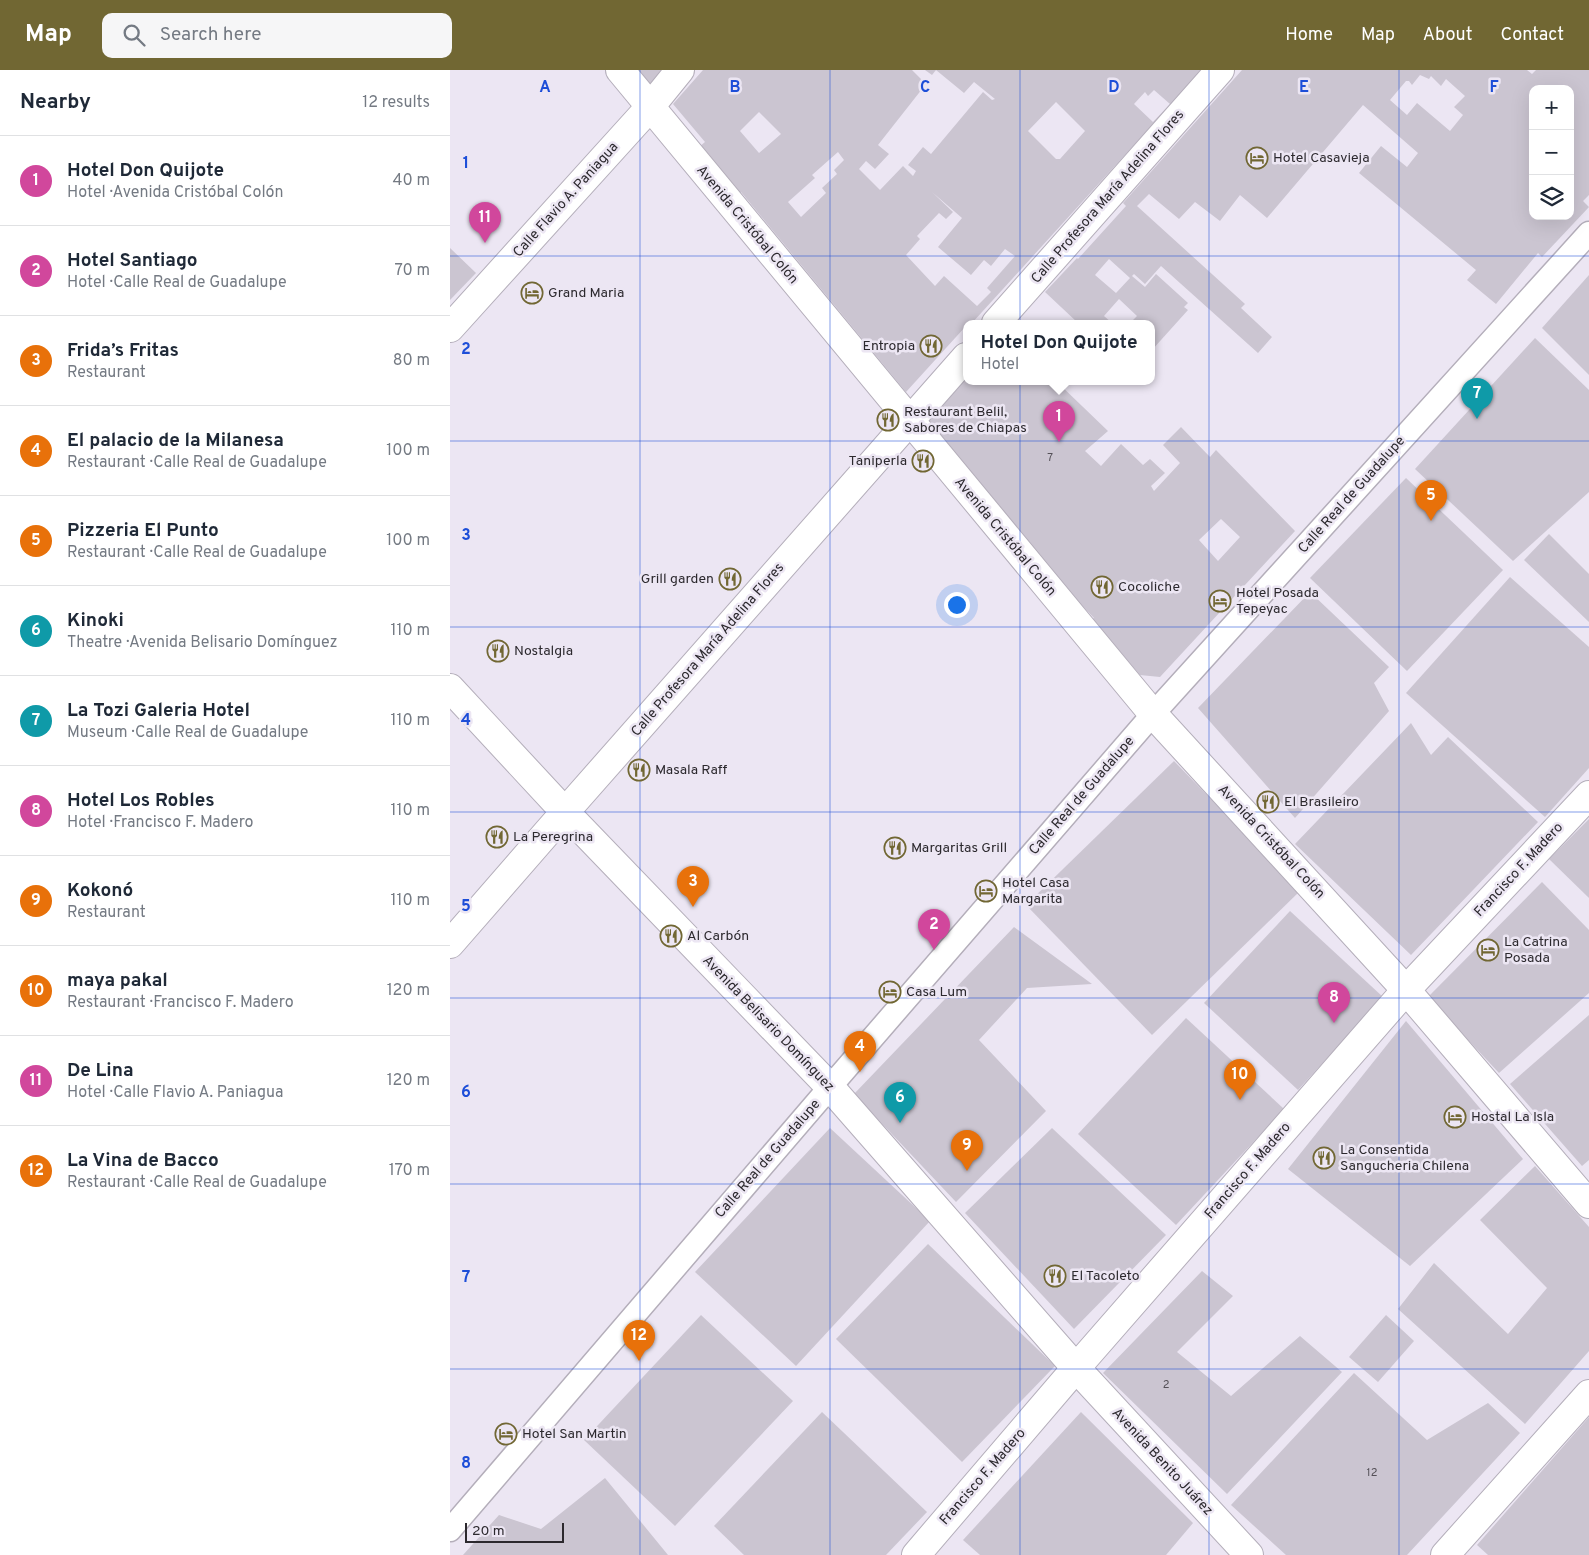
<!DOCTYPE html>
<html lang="en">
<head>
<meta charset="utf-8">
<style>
  :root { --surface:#fff; --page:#f6f6f7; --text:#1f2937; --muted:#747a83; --line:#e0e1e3; --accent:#716733 }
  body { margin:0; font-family:Overpass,sans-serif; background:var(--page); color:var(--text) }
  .controls { position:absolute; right:15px; top:15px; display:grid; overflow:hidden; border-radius:10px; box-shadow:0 5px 20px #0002 }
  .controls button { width:45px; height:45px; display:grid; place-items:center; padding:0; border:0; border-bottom:1px solid var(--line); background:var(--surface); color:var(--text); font:25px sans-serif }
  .scale { position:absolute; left:15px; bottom:12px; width:99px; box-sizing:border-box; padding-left:5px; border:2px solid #2c292e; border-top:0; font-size:14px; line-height:18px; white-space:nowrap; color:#2c292e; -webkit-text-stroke:4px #ece6f3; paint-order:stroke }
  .you { position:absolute; left:506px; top:534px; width:18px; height:18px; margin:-12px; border:4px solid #fff; border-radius:50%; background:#1a73e8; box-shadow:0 0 0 8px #1a73e833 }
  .badge { display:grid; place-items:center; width:32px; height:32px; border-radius:50%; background:var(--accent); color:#fff; font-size:16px; font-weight:700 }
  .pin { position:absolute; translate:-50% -41px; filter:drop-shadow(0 1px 2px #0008) }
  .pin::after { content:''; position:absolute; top:26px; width:18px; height:15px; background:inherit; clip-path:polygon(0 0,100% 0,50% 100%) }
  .popup { position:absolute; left:513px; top:250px; width:192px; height:65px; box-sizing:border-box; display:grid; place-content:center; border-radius:10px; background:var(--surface); filter:drop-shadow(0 1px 4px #0005); font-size:16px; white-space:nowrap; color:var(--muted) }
  .popup b { font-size:19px; color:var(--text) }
  .popup::after { content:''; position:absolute; left:50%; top:100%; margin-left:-10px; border:10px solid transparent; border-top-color:var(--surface) }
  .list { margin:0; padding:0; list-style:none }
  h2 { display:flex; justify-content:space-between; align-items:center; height:65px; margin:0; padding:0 20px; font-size:21px }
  h2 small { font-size:16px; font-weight:400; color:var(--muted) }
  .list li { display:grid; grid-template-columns:32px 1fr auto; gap:15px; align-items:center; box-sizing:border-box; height:90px; padding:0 20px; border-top:1px solid var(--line) }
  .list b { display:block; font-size:19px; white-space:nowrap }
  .list p { margin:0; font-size:16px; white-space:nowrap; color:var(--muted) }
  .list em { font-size:16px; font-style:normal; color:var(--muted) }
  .icon { flex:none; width:28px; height:28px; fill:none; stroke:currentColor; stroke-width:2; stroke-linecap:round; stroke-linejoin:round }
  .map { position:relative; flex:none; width:1139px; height:1485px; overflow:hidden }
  header { display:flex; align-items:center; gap:30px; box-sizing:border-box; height:70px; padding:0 25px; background:var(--accent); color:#fff }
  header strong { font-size:24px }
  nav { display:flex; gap:28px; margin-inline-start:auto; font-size:18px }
  .search { width:350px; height:45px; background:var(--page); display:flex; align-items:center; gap:12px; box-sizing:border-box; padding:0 18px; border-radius:10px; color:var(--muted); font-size:19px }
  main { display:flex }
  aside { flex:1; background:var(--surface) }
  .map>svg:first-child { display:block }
  .building { fill:#cbc5d1; fill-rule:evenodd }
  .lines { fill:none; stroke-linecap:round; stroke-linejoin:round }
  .pedestrian-casing { stroke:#b4aeba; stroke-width:25 }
  .minor-casing { stroke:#b4aeba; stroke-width:30 }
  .tertiary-casing { stroke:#b4aeba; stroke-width:30 }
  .pedestrian { stroke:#fff; stroke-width:22 }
  .minor { stroke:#fff; stroke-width:28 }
  .tertiary { stroke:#fff; stroke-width:28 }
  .grid { fill:none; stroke:#1d4ed8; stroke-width:1; stroke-opacity:0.55 }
  .labels { text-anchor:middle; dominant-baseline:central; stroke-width:5; stroke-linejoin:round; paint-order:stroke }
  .number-label { font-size:11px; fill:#545057 }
  .poi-label { font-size:14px; fill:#2c292e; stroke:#ece6f3; text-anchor:start }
  .street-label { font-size:14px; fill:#2c292e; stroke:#ece6f3 }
  .grid-label { font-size:16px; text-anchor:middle; font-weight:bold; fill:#1d4ed8; stroke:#ece6f3; stroke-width:5; stroke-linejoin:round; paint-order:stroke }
</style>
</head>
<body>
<header>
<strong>Map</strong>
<div class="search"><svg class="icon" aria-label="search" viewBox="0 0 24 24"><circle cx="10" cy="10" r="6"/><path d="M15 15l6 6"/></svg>Search here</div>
<nav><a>Home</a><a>Map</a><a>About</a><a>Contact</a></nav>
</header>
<main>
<aside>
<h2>Nearby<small>12 results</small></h2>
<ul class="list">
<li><span class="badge" style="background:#d1479c">1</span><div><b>Hotel Don Quijote</b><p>Hotel · Avenida Cristóbal Colón</p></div><em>40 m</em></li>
<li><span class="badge" style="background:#d1479c">2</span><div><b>Hotel Santiago</b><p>Hotel · Calle Real de Guadalupe</p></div><em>70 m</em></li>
<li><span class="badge" style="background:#e8710a">3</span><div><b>Frida’s Fritas</b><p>Restaurant</p></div><em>80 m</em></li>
<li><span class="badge" style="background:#e8710a">4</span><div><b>El palacio de la Milanesa</b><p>Restaurant · Calle Real de Guadalupe</p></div><em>100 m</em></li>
<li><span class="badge" style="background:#e8710a">5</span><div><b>Pizzeria El Punto</b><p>Restaurant · Calle Real de Guadalupe</p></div><em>100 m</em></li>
<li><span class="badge" style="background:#0f9aa8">6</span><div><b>Kinoki</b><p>Theatre · Avenida Belisario Domínguez</p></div><em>110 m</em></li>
<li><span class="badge" style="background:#0f9aa8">7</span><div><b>La Tozi Galeria Hotel</b><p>Museum · Calle Real de Guadalupe</p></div><em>110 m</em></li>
<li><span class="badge" style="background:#d1479c">8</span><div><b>Hotel Los Robles</b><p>Hotel · Francisco F. Madero</p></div><em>110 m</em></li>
<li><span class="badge" style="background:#e8710a">9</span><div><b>Kokonó</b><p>Restaurant</p></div><em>110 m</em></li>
<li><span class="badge" style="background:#e8710a">10</span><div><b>maya pakal</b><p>Restaurant · Francisco F. Madero</p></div><em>120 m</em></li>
<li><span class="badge" style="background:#d1479c">11</span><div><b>De Lina</b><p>Hotel · Calle Flavio A. Paniagua</p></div><em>120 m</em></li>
<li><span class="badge" style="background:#e8710a">12</span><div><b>La Vina de Bacco</b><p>Restaurant · Calle Real de Guadalupe</p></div><em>170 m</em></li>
</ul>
</aside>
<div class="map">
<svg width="1139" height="1485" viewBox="0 0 1139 1485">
  <rect width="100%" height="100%" fill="#ece6f3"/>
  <g class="building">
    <polygon points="184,0 213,0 200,15 197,15"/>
    <path d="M253 0H462L476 14 428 75 439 84 425 99 416 91 409 99 430 120 453 96 463 106 466 101 458 95 473 77 481 84 533 22 542 30 545 29 524 12 514 23 486 0H759L707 56 704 53 522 253H516V256L456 322 291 122 289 124 249 77 255 72 223 34ZM704 20 720 34 703 52 684 34 695 22 698 26ZM606 32 635 61 610 89H606L578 61ZM309 42 331 64 309 83 290 61ZM388 82 394 90 384 100 387 104 372 118 376 123 351 147 338 132 365 108 362 105ZM482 122 512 148 488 177 521 205 534 190 541 196 555 179 565 186 537 218 541 222 527 236 494 206 485 216 456 185 470 169 467 166 489 143 496 149 503 142Z"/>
    <polygon points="475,0 486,0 482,5"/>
    <path d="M792 0H1077L1082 4 1086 0H1139V125L1133 131 1139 137 1092 187 1088 183 1046 234 1017 210 1026 200 909 103 931 76 957 97 968 83 913 35 817 148 790 125 770 151 745 132 729 149 699 124 687 136 795 234 791 238 822 267 808 283 711 196 695 214 684 204 682 206 695 217 706 204 738 233 734 237 738 240 702 280V253H680L687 246 669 229 654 246 662 253H628L595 222 627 188 628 189 676 136 673 133ZM970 5 979 9 981 6 991 16 996 9 1015 26 1004 37 1013 45 1000 61 967 33 957 45 940 30 956 11H959L962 15ZM1083 19H1120V146H1083ZM659 189 680 208 666 223 645 205Z"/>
    <polygon points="0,178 26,203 0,230"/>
    <polygon points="1139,205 1139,305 1092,258"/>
    <polygon points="1085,268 1139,320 1139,422 1063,491 965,399"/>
    <path d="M516 303V311H606L658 361 635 381 651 396 671 374 693 395 700 389 715 403 701 416 704 421 730 393 713 375 731 357 760 387 766 380 845 461 710 607 690 605 642 549 644 548 601 503 473 347ZM771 449 790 467 768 491 749 470Z"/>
    <polygon points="956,408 1053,500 957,601 860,508"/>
    <polygon points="1099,464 1139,504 1139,552 1074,490"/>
    <polygon points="1060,507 1139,577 1139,698 1095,747 956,623"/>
    <polygon points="860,522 939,597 924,613 939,641 845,748 748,638"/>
    <polygon points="961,653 981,685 998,667 1088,752 961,885 845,774"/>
    <polygon points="724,691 850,821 702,965 576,835"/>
    <polygon points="1139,749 1139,828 1099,789"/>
    <polygon points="1092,812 1139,860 1139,923 1049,1003 978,927"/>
    <polygon points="840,841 933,927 848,1020 754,933"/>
    <polygon points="564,857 642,914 577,918 529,970 596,1041 506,1132 404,1024"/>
    <polygon points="1139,945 1139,1090 1132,1096 1060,1014"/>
    <polygon points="736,948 834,1039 726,1155 628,1064"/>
    <polygon points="956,951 1073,1089 960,1196 838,1099"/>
    <polygon points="380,1058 480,1151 346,1296 245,1202"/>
    <polygon points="602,1058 716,1165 624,1259 515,1143"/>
    <polygon points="1085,1096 1139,1157 1139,1281 1075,1354 948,1239 984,1193 1058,1264 1097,1218 1030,1150"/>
    <polygon points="478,1174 605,1296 512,1392 386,1269"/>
    <polygon points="752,1201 783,1226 727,1282 781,1326 850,1266 892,1302 777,1424 653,1303"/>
    <polygon points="251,1245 343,1331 225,1456 134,1370"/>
    <polygon points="936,1245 964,1271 928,1312 899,1287"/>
    <polygon points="904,1303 977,1370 1038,1333 1070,1363 957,1485 836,1485 781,1435"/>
    <polygon points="372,1342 477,1442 436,1485 294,1485 264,1456"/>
    <polygon points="631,1342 743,1453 716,1485 530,1485 513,1470"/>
    <polygon points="1139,1347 1139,1485 1038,1485 1027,1475"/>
    <polygon points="155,1408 218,1485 13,1485 49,1445 91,1459"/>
  </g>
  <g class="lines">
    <g class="pedestrian-casing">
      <polyline id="pedestrian" points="0,1460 380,1017 703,644 1139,163"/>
    </g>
    <g class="minor-casing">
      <g id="minor">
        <polyline points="170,0 703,644 956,920 1139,1134"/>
        <polyline points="626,1298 956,920 1139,725"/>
        <polyline points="995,1485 1139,1324"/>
      </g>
    </g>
    <g class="tertiary-casing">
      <g id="tertiary">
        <polyline points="546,253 770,0"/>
        <polyline points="0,258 200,37 230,0"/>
        <polyline points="0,618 115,742 380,1017 626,1298 799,1485"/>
        <polyline points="0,874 115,742 516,287"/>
        <polyline points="466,1485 626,1298"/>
      </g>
    </g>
    <use href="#pedestrian" class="pedestrian"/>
    <use href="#minor" class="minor"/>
    <use href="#tertiary" class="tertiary"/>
  </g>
  <path class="grid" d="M190 0V1485M380 0V1485M570 0V1485M759 0V1485M949 0V1485M0 186H1139M0 371H1139M0 557H1139M0 742H1139M0 928H1139M0 1114H1139M0 1299H1139"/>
  <defs>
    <g id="hotel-ring" transform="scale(1.125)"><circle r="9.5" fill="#ece6f3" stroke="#716733" stroke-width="1.5"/><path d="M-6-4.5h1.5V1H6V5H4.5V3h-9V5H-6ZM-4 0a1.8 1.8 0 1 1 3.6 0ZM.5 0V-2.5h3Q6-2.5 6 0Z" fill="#716733"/></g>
    <g id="restaurant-ring" transform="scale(1.125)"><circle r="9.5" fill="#ece6f3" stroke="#716733" stroke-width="1.5"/><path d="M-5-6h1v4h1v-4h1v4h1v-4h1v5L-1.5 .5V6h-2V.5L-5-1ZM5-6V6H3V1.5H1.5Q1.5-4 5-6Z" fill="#716733"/></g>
  </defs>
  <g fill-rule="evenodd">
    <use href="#hotel-ring" x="807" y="88"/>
    <use href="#hotel-ring" x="82" y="223"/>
    <use href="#restaurant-ring" x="481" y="276"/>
    <use href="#restaurant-ring" x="438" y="350"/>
    <use href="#restaurant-ring" x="473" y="391"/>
    <use href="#restaurant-ring" x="280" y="509"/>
    <use href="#restaurant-ring" x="652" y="517"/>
    <use href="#hotel-ring" x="770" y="531"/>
    <use href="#restaurant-ring" x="48" y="581"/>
    <use href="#restaurant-ring" x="189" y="700"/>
    <use href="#restaurant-ring" x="818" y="732"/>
    <use href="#restaurant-ring" x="47" y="767"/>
    <use href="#restaurant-ring" x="445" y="778"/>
    <use href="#hotel-ring" x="536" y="821"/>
    <use href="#restaurant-ring" x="221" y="866"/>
    <use href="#hotel-ring" x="1038" y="880"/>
    <use href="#hotel-ring" x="440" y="922"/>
    <use href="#hotel-ring" x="1005" y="1047"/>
    <use href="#restaurant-ring" x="874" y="1088"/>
    <use href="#restaurant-ring" x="605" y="1206"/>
    <use href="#hotel-ring" x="56" y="1364"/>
  </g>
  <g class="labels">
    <g class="number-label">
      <text x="600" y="388">7</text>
      <text x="716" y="1315">2</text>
      <text x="922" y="1403">12</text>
    </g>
    <g class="poi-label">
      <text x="823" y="88">Hotel Casavieja</text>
      <text x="98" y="223">Grand Maria</text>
      <text x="465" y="276" text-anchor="end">Entropia</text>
      <text x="454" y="342">Restaurant Belil,<tspan x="454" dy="16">Sabores de Chiapas</tspan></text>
      <text x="457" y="391" text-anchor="end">Taniperla</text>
      <text x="264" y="509" text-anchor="end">Grill garden</text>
      <text x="668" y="517">Cocoliche</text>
      <text x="786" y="523">Hotel Posada<tspan x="786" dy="16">Tepeyac</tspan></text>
      <text x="64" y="581">Nostalgia</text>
      <text x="205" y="700">Masala Raff</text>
      <text x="834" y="732">El Brasileiro</text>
      <text x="63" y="767">La Peregrina</text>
      <text x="461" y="778">Margaritas Grill</text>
      <text x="552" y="813">Hotel Casa<tspan x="552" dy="16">Margarita</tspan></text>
      <text x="237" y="866">Al Carbón</text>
      <text x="1054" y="872">La Catrina<tspan x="1054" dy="16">Posada</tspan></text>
      <text x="456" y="922">Casa Lum</text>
      <text x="1021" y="1047">Hostal La Isla</text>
      <text x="890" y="1080">La Consentida<tspan x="890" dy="16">Sangucheria Chilena</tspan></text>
      <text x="621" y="1206">El Tacoleto</text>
      <text x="72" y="1364">Hotel San Martin</text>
    </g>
    <g class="street-label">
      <text transform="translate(658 127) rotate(-49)">Calle Profesora María Adelina Flores</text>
      <text transform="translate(116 130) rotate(-48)">Calle Flavio A. Paniagua</text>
      <text transform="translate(297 155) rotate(50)">Avenida Cristóbal Colón</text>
      <text transform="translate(902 425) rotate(-48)">Calle Real de Guadalupe</text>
      <text transform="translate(555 467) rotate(50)">Avenida Cristóbal Colón</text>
      <text transform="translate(258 580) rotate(-49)">Calle Profesora María Adelina Flores</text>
      <text transform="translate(632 726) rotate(-49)">Calle Real de Guadalupe</text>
      <text transform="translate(821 772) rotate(47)">Avenida Cristóbal Colón</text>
      <text transform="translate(1069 800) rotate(-47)">Francisco F. Madero</text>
      <text transform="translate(318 954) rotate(46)">Avenida Belisario Domínguez</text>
      <text transform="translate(318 1089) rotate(-49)">Calle Real de Guadalupe</text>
      <text transform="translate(798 1101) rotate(-49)">Francisco F. Madero</text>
      <text transform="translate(712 1392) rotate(47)">Avenida Benito Juárez</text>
      <text transform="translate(533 1407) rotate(-49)">Francisco F. Madero</text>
    </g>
  </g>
  <g class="grid-label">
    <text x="95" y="22">A</text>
    <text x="285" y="22">B</text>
    <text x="475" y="22">C</text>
    <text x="664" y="22">D</text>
    <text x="854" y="22">E</text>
    <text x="1044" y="22">F</text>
    <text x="16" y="98">1</text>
    <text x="16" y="284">2</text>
    <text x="16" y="470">3</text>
    <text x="16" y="655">4</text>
    <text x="16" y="841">5</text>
    <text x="16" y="1027">6</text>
    <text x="16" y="1212">7</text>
    <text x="16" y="1398">8</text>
  </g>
</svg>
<div class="controls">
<button>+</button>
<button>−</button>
<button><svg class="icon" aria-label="layers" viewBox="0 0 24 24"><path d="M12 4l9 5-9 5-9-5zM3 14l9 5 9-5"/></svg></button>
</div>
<div class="scale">20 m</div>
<div class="you"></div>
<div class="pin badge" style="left:609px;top:372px;background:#d1479c">1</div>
<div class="popup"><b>Hotel Don Quijote</b>Hotel</div>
<div class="pin badge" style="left:484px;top:880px;background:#d1479c">2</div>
<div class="pin badge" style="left:243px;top:837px;background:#e8710a">3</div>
<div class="pin badge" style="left:410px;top:1002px;background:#e8710a">4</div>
<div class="pin badge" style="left:981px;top:451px;background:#e8710a">5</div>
<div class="pin badge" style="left:450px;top:1053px;background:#0f9aa8">6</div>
<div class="pin badge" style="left:1027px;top:349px;background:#0f9aa8">7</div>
<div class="pin badge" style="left:884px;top:953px;background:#d1479c">8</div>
<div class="pin badge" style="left:517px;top:1101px;background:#e8710a">9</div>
<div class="pin badge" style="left:790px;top:1030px;background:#e8710a">10</div>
<div class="pin badge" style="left:35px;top:173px;background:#d1479c">11</div>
<div class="pin badge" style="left:189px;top:1291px;background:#e8710a">12</div>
</div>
</main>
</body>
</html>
